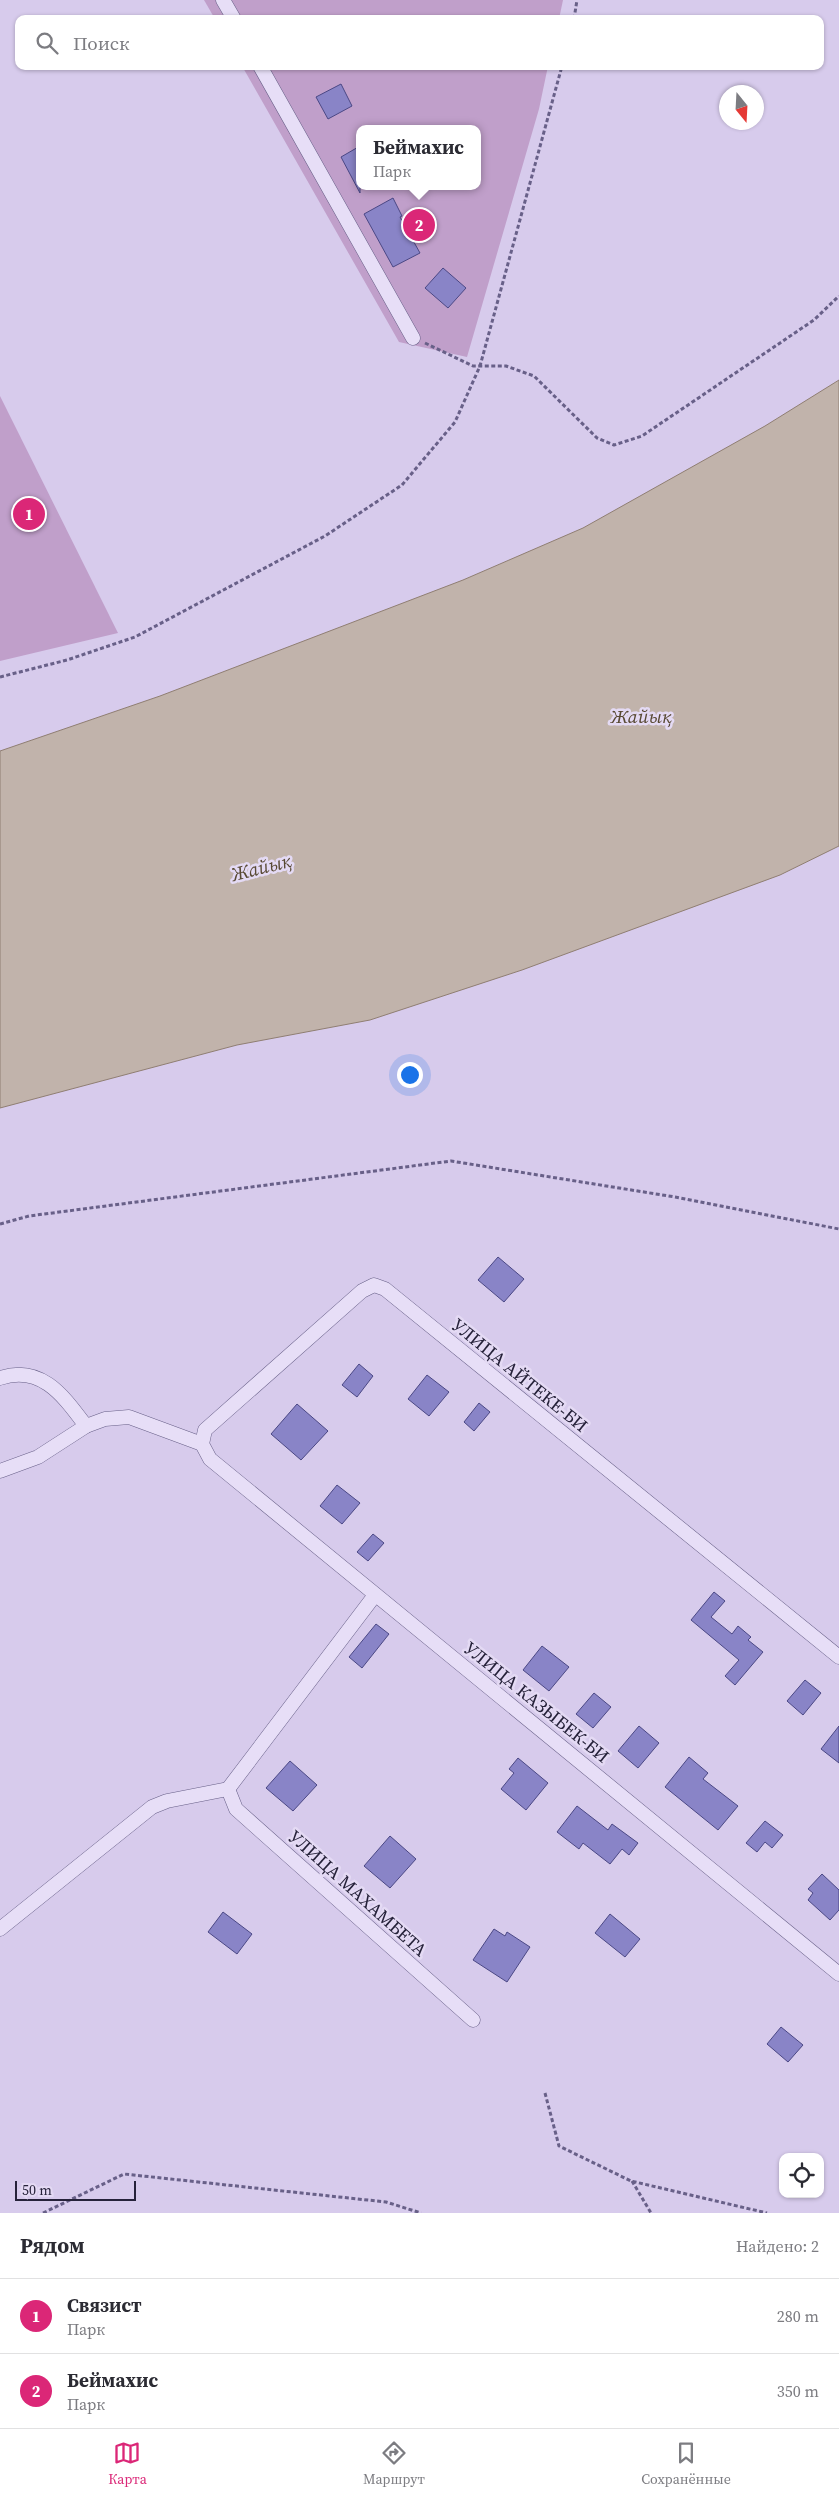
<!DOCTYPE html>
<html lang="ru">
<head>
<meta charset="utf-8">
<style>
  :root { --surface:#fff; --page:#f7f7f7; --text:#2b2b33; --muted:#7c7c81; --line:#e1e1e2; --accent:#db2777 }
  body { margin:0; font-family:"Source Serif 4",serif; background:var(--page); color:var(--text) }
  .controls { position:absolute; right:15px; bottom:15px; display:grid; overflow:hidden; border-radius:10px; box-shadow:0 1px 4px #0004 }
  .controls button { width:45px; height:45px; display:grid; place-items:center; padding:0; border:0; border-bottom:1px solid var(--line); background:var(--surface); color:var(--text); font:25px sans-serif }
  .compass { position:absolute; left:719px; top:85px; width:45px; height:45px; border-radius:50%; background:var(--surface); box-shadow:0 1px 4px #0004; rotate:162deg }
  .scale { position:absolute; left:15px; bottom:12px; width:121px; box-sizing:border-box; padding-left:5px; border:2px solid #26223a; border-top:0; font-size:14px; line-height:18px; white-space:nowrap; color:#26223a; -webkit-text-stroke:4px #e4daf4; paint-order:stroke }
  .you { position:absolute; left:409px; top:1074px; width:18px; height:18px; margin:-12px; border:4px solid #fff; border-radius:50%; background:#1a73e8; box-shadow:0 0 0 8px #1a73e833 }
  .badge { display:grid; place-items:center; width:32px; height:32px; border-radius:50%; background:var(--accent); color:#fff; font-size:16px; font-weight:700 }
  .pin { position:absolute; translate:-50% -50%; border:2px solid #fff; box-shadow:0 1px 5px #0006 }
  .popup { position:absolute; left:356px; top:125px; width:125px; height:65px; box-sizing:border-box; display:grid; place-content:center; border-radius:10px; background:var(--surface); filter:drop-shadow(0 1px 4px #0005); font-size:16px; white-space:nowrap; color:var(--muted) }
  .popup b { font-size:19px; color:var(--text) }
  .popup::after { content:''; position:absolute; left:50%; top:100%; margin-left:-10px; border:10px solid transparent; border-top-color:var(--surface) }
  .list { margin:0; padding:0; list-style:none }
  h2 { display:flex; justify-content:space-between; align-items:center; height:65px; margin:0; padding:0 20px; font-size:21px }
  h2 small { font-size:16px; font-weight:400; color:var(--muted) }
  .list li { display:grid; grid-template-columns:32px 1fr auto; gap:15px; align-items:center; box-sizing:border-box; height:75px; padding:0 20px; border-top:1px solid var(--line) }
  .list b { display:block; font-size:19px; white-space:nowrap }
  .list p { margin:0; font-size:16px; white-space:nowrap; color:var(--muted) }
  .list em { font-size:16px; font-style:normal; color:var(--muted) }
  .icon { flex:none; width:28px; height:28px; fill:none; stroke:currentColor; stroke-width:2; stroke-linecap:round; stroke-linejoin:round }
  .map { position:relative; flex:none; width:839px; height:2213px; overflow:hidden }
  .search { position:absolute; background:var(--surface); box-shadow:0 1px 4px #0004; left:15px; right:15px; top:15px; height:55px; display:flex; align-items:center; gap:12px; box-sizing:border-box; padding:0 18px; border-radius:10px; color:var(--muted); font-size:19px }
  .sheet { height:215px; background:var(--surface) }
  nav { display:flex; justify-content:space-around; align-items:center; box-sizing:border-box; height:70px; border-top:1px solid var(--line); background:var(--surface); font-size:14px; color:var(--muted) }
  nav a { display:grid; justify-items:center; gap:2px }
  nav .on { color:var(--accent) }
  .map>svg:first-child { display:block }
  .green { fill:#c09fca; fill-rule:evenodd }
  .water { fill:#c1b3ab; stroke:#8f7e72 }
  .building { fill:#8984c7; stroke:#4b4885 }
  .lines { fill:none; stroke-linecap:round; stroke-linejoin:round }
  .street-casing { stroke:#686088; stroke-width:15 }
  .path { stroke:#686088; stroke-width:3; stroke-dasharray:4 2.5; stroke-linecap:butt }
  .street { stroke:#e7def7; stroke-width:14 }
  .labels { text-anchor:middle; dominant-baseline:central; stroke-width:5; stroke-linejoin:round; paint-order:stroke }
  .street-label { font-size:18px; fill:#26223a; stroke:#e4daf4 }
  .water-label { font-size:19px; font-style:italic; fill:#584933; stroke:#e4daf4 }
</style>
</head>
<body>
<div class="map">
<svg width="839" height="2213" viewBox="0 0 839 2213">
  <rect width="100%" height="100%" fill="#d7cbec"/>
  <g class="green">
    <polygon points="204,0 563,0 559,19 215,19"/>
    <path d="M242 66H548L539 109 467 357 399 342ZM360 129H478V186H360Z"/>
    <polygon points="0,396 118,633 0,661"/>
  </g>
  <polygon class="water" points="839,380 839,846 780,875 522,970 370,1020 237,1045 0,1108 0,751 160,696 463,580 583,528 765,426"/>
  <g class="building">
    <polygon points="341,84 352,106 328,119 316,97"/>
    <polygon points="360,146 360,193 341,157"/>
    <polygon points="393,198 402,216 400,217 420,253 393,267 364,214"/>
    <polygon points="443,268 466,288 448,308 425,288"/>
    <polygon points="498,1257 524,1279 504,1302 478,1280"/>
    <polygon points="359,1364 373,1376 357,1397 342,1385"/>
    <polygon points="427,1375 449,1392 429,1416 408,1399"/>
    <polygon points="479,1403 490,1412 474,1431 464,1422"/>
    <polygon points="297,1404 328,1431 301,1460 271,1434"/>
    <polygon points="337,1485 360,1503 342,1524 320,1506"/>
    <polygon points="373,1534 384,1543 368,1561 357,1552"/>
    <polygon points="714,1592 725,1601 711,1617 732,1634 738,1626 751,1637 748,1640 763,1652 735,1685 725,1676 739,1660 691,1620"/>
    <polygon points="376,1624 389,1634 362,1668 349,1657"/>
    <polygon points="542,1646 569,1667 549,1691 523,1670"/>
    <polygon points="805,1680 821,1693 803,1715 787,1701"/>
    <polygon points="594,1693 611,1707 593,1728 576,1714"/>
    <polygon points="639,1726 659,1743 638,1768 618,1751"/>
    <polygon points="839,1726 839,1763 821,1749"/>
    <polygon points="689,1757 708,1773 703,1779 738,1806 718,1830 665,1787"/>
    <polygon points="518,1758 548,1783 526,1810 501,1789 514,1773 509,1769"/>
    <polygon points="290,1761 317,1785 293,1811 266,1788"/>
    <polygon points="577,1806 608,1830 612,1824 638,1843 629,1855 622,1849 610,1864 583,1843 579,1849 557,1832"/>
    <polygon points="765,1821 783,1835 772,1848 765,1842 757,1852 746,1843"/>
    <polygon points="390,1836 416,1859 390,1888 364,1866"/>
    <polygon points="822,1874 839,1890 839,1910 830,1920 808,1900 813,1893 808,1889"/>
    <polygon points="223,1912 252,1934 237,1954 208,1932"/>
    <polygon points="610,1914 640,1939 625,1957 595,1933"/>
    <polygon points="494,1929 505,1936 507,1932 530,1947 507,1982 473,1960"/>
    <polygon points="781,2027 803,2045 788,2062 767,2044"/>
  </g>
  <g class="lines">
    <g class="street-casing">
      <g id="street">
        <polyline points="223,0 234,19"/>
        <polyline points="260,66 413,338"/>
        <path d="M0 1378C42 1364 64 1397 86 1426"/>
        <polyline points="0,1471 38,1457 86,1426 105,1419 129,1417 202,1444"/>
        <polyline points="839,1657 385,1289 374,1285 362,1291 205,1430 202,1444 210,1459 839,1974"/>
        <polyline points="228,1789 236,1809 473,2020"/>
        <polyline points="0,1929 152,1807 167,1801 228,1789 375,1595"/>
      </g>
    </g>
    <g class="path">
      <polyline points="574,19 577,0"/>
      <polyline points="425,343 473,366 506,366 534,376 597,438 614,445 642,436 814,320 839,296"/>
      <polyline points="0,677 67,660 135,637 325,536 402,485 455,422 480,366 562,66"/>
      <polyline points="0,1224 29,1216 451,1161 675,1197 839,1229"/>
      <polyline points="545,2093 559,2146 631,2181 767,2213"/>
      <polyline points="632,2181 651,2213"/>
      <polyline points="43,2213 124,2174 386,2202 421,2213"/>
    </g>
    <use href="#street" class="street"/>
  </g>
  <g class="labels">
    <g class="street-label">
      <text transform="translate(520 1375) rotate(39)">УЛИЦА АЙТЕКЕ-БИ</text>
      <text transform="translate(537 1702) rotate(39)">УЛИЦА КАЗЫБЕК-БИ</text>
      <text transform="translate(358 1893) rotate(42)">УЛИЦА МАХАМБЕТА</text>
    </g>
    <g class="water-label">
      <text x="641" y="716">Жайық</text>
      <text transform="translate(261 867) rotate(-14)">Жайық</text>
    </g>
  </g>
</svg>
<div class="controls">
<button><svg class="icon" aria-label="locate" viewBox="0 0 24 24"><circle cx="12" cy="12" r="6"/><path d="M12 2v4M12 18v4M2 12h4M18 12h4"/></svg></button>
</div>
<svg class="compass" viewBox="-18 -18 36 36"><path d="M0-13l5 13h-10z" fill="#e53935"/><path d="M0 13l5-13h-10z" fill="#7c7c81"/></svg>
<div class="scale">50 m</div>
<div class="you"></div>
<div class="pin badge" style="left:29px;top:514px">1</div>
<div class="pin badge" style="left:419px;top:225px">2</div>
<div class="popup"><b>Беймахис</b>Парк</div>
<div class="search"><svg class="icon" aria-label="search" viewBox="0 0 24 24"><circle cx="10" cy="10" r="6"/><path d="M15 15l6 6"/></svg>Поиск</div>
</div>
<section class="sheet">
<h2>Рядом<small>Найдено: 2</small></h2>
<ul class="list">
<li><span class="badge">1</span><div><b>Связист</b><p>Парк</p></div><em>280 m</em></li>
<li><span class="badge">2</span><div><b>Беймахис</b><p>Парк</p></div><em>350 m</em></li>
</ul>
</section>
<nav>
<a class="on"><svg class="icon" aria-label="map" viewBox="0 0 24 24"><path d="M3 6l6-2 6 2 6-2v14l-6 2-6-2-6 2zM9 4v14M15 6v14"/></svg>Карта</a>
<a><svg class="icon" aria-label="directions" viewBox="0 0 24 24"><path d="M12 3l9 9-9 9-9-9zM9 14v-3h6M13 9l2 2-2 2"/></svg>Маршрут</a>
<a><svg class="icon" aria-label="saved" viewBox="0 0 24 24"><path d="M7 4h10v16l-5-4-5 4z"/></svg>Сохранённые</a>
</nav>
</body>
</html>
